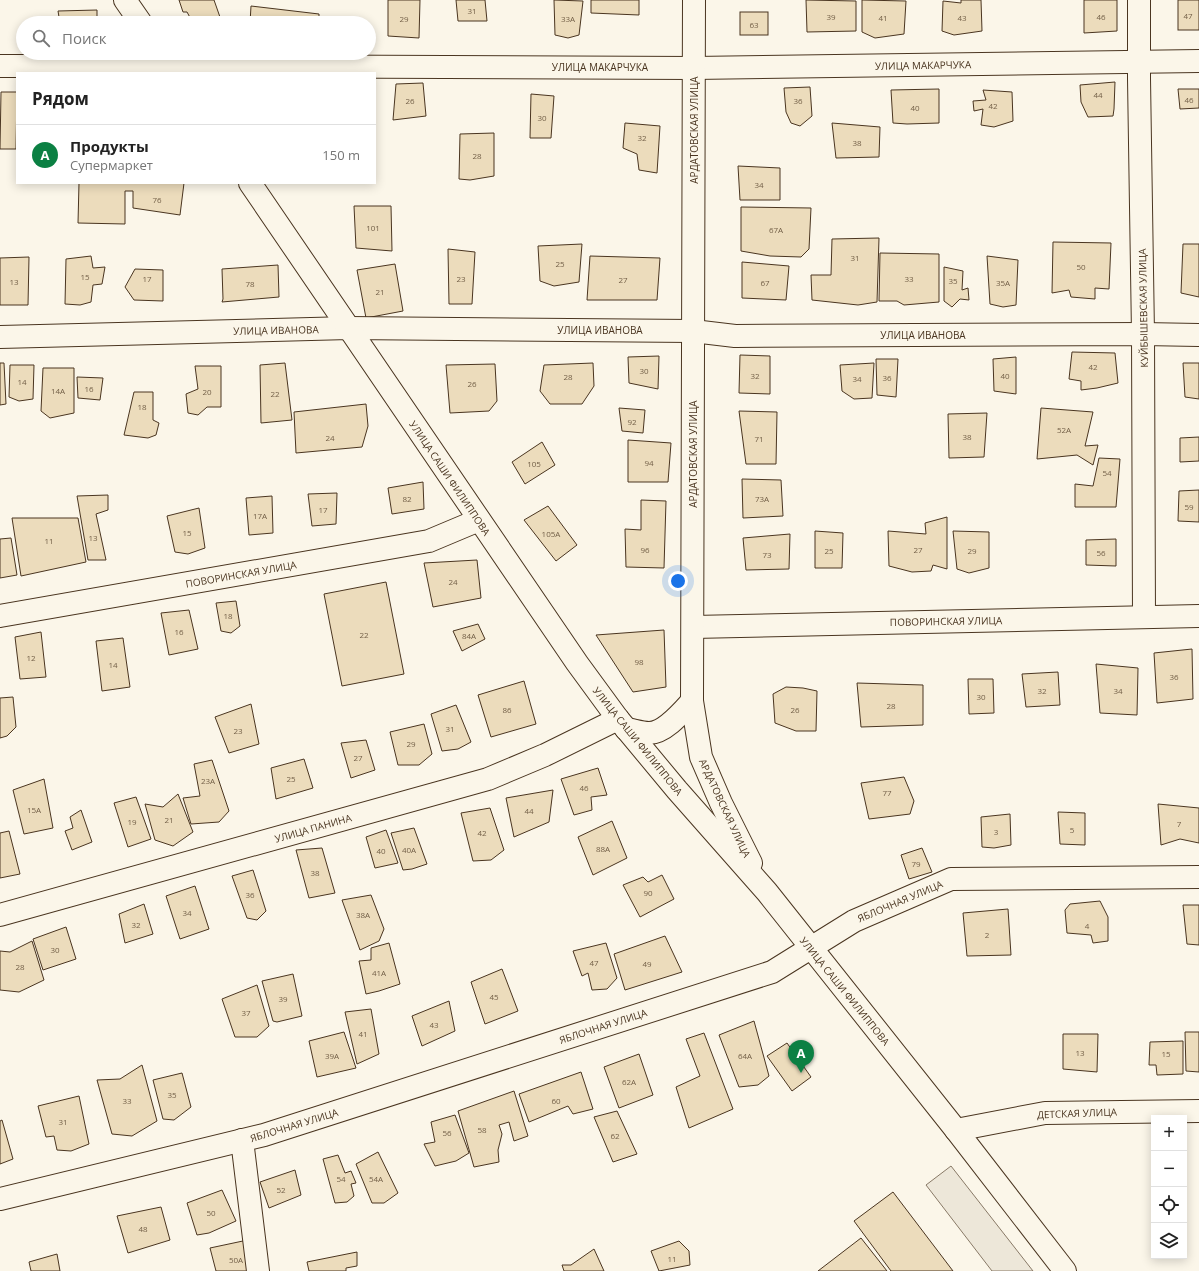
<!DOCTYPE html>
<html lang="ru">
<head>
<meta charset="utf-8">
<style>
  :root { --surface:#fff; --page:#f2f2f2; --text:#222; --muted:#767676; --line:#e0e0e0; --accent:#0b8043 }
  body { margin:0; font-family:"Open Sans",sans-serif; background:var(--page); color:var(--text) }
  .controls { position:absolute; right:12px; bottom:12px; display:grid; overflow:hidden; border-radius:0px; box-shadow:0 2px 10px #0003 }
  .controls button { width:36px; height:36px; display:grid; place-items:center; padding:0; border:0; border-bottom:1px solid var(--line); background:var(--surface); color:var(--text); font:20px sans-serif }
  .you { position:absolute; left:678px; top:581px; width:14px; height:14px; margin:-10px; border:3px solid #fff; border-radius:50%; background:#1a73e8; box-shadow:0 0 0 6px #1a73e833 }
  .badge { display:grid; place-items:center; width:26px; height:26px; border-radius:50%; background:var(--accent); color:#fff; font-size:13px; font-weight:700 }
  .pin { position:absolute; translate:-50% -33px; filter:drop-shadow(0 1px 2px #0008) }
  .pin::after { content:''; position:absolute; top:21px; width:14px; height:12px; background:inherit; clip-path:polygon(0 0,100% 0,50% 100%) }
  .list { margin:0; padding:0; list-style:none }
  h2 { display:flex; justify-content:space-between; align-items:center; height:52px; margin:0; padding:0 16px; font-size:17px }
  h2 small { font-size:13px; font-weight:400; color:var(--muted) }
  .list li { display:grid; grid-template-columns:26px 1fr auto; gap:12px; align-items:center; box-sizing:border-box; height:60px; padding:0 16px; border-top:1px solid var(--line) }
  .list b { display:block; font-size:15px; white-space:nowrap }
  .list p { margin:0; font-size:13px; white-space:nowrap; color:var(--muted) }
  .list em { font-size:13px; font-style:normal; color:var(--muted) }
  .icon { flex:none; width:22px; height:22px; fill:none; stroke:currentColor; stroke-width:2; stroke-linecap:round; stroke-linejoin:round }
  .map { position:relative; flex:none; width:1199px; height:1271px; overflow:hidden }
  .search { position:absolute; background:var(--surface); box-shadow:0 2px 10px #0003; left:16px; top:16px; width:360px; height:44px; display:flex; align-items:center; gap:10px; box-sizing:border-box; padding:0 14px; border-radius:22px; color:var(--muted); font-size:15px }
  .panel { position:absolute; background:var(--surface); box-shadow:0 2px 10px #0003; left:16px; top:72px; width:360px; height:112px; border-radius:0px }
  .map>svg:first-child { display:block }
  .parking { fill:#ede7d9; stroke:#887966 }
  .building { fill:#ecdcbc; stroke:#4a3520 }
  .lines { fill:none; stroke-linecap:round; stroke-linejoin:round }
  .minor-casing { stroke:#4a3520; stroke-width:24 }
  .highway-casing { stroke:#4a3520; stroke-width:24 }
  .minor { stroke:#fbf6e9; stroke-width:22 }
  .highway { stroke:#fbf6e9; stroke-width:22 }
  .labels { text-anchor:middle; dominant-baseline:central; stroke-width:3; stroke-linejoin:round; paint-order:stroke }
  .number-label { font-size:8px; fill:#725f47 }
  .street-label { font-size:10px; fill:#4a3520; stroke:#fbf6e9 }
</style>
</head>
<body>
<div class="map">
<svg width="1199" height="1271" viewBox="0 0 1199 1271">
  <rect width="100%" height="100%" fill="#fbf6e9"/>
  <polygon class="parking" points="951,1166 1033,1271 992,1271 926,1185"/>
  <g class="building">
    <polygon points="179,0 214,0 221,20 215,23 193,23 187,12 183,12"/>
    <polygon points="388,0 420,0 419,38 388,36"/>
    <polygon points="456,0 485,0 487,21 458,21"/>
    <polygon points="554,0 583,1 579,35 568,38 555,35"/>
    <polygon points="591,0 639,0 639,15 591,13"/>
    <polygon points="806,0 856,1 856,31 807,32"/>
    <polygon points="862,0 906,1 904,34 875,38 862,32"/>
    <polygon points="961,0 981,0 982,31 954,35 942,31 943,1 961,3"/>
    <polygon points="1084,0 1117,0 1117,31 1084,33"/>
    <rect x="1178" y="0" width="21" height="30"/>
    <polygon points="251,6 319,14 319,23 250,23"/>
    <polygon points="97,10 97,23 60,23 58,11"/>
    <rect x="740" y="12" width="28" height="23"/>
    <polygon points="1115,82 1114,109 1113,116 1088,117 1081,102 1080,85"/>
    <polygon points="423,83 426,116 393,120 396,84"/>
    <polygon points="810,87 812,116 800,126 791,123 786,112 784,88"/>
    <polygon points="939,89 939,123 907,124 893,123 891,90"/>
    <polygon points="1178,89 1199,89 1199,108 1180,109"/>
    <polygon points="983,90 1012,92 1013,121 994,127 981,125 983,109 974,111 973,101 986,100"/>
    <polygon points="1,92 17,92 16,149 0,149"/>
    <polygon points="531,94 554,96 551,138 530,138"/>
    <polygon points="625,123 660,126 657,173 639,170 637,154 623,148"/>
    <polygon points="832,123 880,127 879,157 836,158"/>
    <polygon points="494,133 494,176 470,180 459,179 460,134"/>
    <polygon points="738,166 780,168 780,200 740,200"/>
    <polygon points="79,183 184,183 180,215 133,208 133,191 125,191 125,224 78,223"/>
    <polygon points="354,206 391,206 392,251 356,248"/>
    <polygon points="741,207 811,208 809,249 801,257 770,256 741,251"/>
    <polygon points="879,238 877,302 858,305 812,300 811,275 831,275 832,239"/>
    <polygon points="1053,242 1111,243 1109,289 1095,288 1095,299 1071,297 1069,290 1052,293"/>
    <polygon points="582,244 579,282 554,286 540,281 538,246"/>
    <polygon points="1183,244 1199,244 1199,297 1181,293"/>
    <polygon points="448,249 475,252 472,304 449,304"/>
    <polygon points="880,253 939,254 939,302 904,305 897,301 879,301"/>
    <polygon points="91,256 93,268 105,267 102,284 93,285 91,302 80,305 65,304 66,259"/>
    <polygon points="590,256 660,258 657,300 587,300"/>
    <polygon points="987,256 1018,260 1016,305 1003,307 990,304"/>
    <polygon points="29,257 28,305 0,305 0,258"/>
    <polygon points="742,262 789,266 786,300 742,298"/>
    <polygon points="395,264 403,311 366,318 357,270"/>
    <polygon points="278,265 279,297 222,302 223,299 222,269"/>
    <polygon points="944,267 963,271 962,290 968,288 969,300 960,299 952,307 944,301"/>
    <polygon points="135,269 163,270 163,301 134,300 125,287"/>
    <polygon points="1072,352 1115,353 1118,383 1097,388 1081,390 1081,381 1069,379"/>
    <polygon points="740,355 770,356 770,394 739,393"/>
    <polygon points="659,356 658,389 629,383 628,357"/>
    <polygon points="1016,357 1016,394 994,391 993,359"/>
    <polygon points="876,359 898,359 896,397 877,395"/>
    <polygon points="0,363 4,363 6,404 0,405"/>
    <polygon points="285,363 292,420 261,423 260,365"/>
    <polygon points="593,363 594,386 582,404 550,404 540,391 544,365"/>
    <polygon points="874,363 872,398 854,399 842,391 840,365"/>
    <polygon points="1183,363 1199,363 1199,399 1185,397"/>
    <polygon points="495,364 497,401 489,411 450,413 446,365"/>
    <polygon points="10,365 34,365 33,399 19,401 9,397"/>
    <polygon points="195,366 221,366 221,407 207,407 198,415 188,413 186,394 198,389"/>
    <polygon points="43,368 74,368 74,413 50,418 41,411"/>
    <polygon points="77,377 103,378 100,400 78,398"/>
    <polygon points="134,392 153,392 153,420 159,423 156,435 148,438 124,435"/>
    <polygon points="366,404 368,426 362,447 296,453 294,412"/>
    <polygon points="619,408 645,410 643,433 622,431"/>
    <polygon points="1041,408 1093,412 1085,446 1098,445 1093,465 1077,455 1037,459"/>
    <polygon points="739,411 777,412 776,464 746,464"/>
    <polygon points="987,413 984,457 949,458 948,414"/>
    <polygon points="1199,437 1199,461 1180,462 1180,438"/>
    <polygon points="628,440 671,443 668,482 628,482"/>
    <polygon points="542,442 555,465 525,484 512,462"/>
    <polygon points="1099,458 1120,459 1116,507 1075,507 1075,484 1093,486"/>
    <polygon points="742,479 781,480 783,516 743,518"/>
    <polygon points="423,482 424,509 392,514 388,488"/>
    <polygon points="1199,490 1199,522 1178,521 1179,491"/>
    <polygon points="337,493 336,524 312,526 308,494"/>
    <polygon points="108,495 108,510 96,514 106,560 88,560 77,496"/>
    <polygon points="272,496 273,533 249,535 246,498"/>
    <polygon points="641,500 666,501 664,568 626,567 625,529 641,530"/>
    <polygon points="548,506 577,545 556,561 524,520"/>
    <polygon points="199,508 205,548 188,554 175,552 167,516"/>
    <polygon points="947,517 947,569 933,565 931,571 912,572 889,566 888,531 926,534 925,523"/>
    <polygon points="12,518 78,518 86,562 21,576"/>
    <polygon points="815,531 843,533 842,568 815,568"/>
    <polygon points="953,531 989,532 989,568 969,573 957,569"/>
    <polygon points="790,534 789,569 746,570 743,538"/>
    <polygon points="11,538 17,575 0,578 0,539"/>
    <polygon points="1116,539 1116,566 1086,565 1086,540"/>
    <polygon points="477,560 481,598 433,607 424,563"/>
    <polygon points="386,582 404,674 342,686 324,594"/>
    <polygon points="236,601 240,626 231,633 221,631 216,603"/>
    <polygon points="189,610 198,649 169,655 161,613"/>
    <polygon points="478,624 485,639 462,651 453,631"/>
    <polygon points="664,630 666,687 633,692 596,635"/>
    <polygon points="41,632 46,677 20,679 15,637"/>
    <polygon points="123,638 130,687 102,691 96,641"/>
    <polygon points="1192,649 1193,699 1157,703 1154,653"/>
    <polygon points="1096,664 1138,668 1137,715 1100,713"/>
    <polygon points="1058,672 1060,705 1026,707 1022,674"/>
    <polygon points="968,679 993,679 994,713 969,714"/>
    <polygon points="524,681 536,724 491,737 478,695"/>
    <polygon points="857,683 923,685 923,725 861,727"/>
    <polygon points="786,687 803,688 817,691 816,731 796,731 775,723 773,694"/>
    <polygon points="13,697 16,727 7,736 0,738 0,698"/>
    <polygon points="251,704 259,744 229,753 215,717"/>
    <polygon points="456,705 471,742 458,749 442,751 431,714"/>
    <polygon points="424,724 432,754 419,765 398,765 390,732"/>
    <polygon points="366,740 375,770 351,778 341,743"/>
    <polygon points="304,759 313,788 276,799 271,768"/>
    <polygon points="212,760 229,811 219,822 191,824 183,798 200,796 194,764"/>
    <polygon points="598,768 607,795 591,797 592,810 574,815 561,779"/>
    <polygon points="904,777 914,801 910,814 869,819 861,783"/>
    <polygon points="44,779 53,828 24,834 13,790"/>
    <polygon points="553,790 549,822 514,837 506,798"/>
    <polygon points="178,794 193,832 173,846 155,840 145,804 163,807"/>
    <polygon points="136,797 151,839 128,847 114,803"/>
    <polygon points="1158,804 1199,808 1199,843 1180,839 1161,845"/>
    <polygon points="490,808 504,850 491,860 473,861 461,813"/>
    <polygon points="81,810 92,842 72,850 65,831 73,828 70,817"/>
    <polygon points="1058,812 1085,813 1085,845 1060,844"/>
    <polygon points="1010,814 1011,845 994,848 982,847 981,817"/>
    <polygon points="612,821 627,858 593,875 578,837"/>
    <polygon points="414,828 427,864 412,869 403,870 391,833"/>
    <polygon points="386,830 398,863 375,868 366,837"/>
    <polygon points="9,831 20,874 0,878 0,833"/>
    <polygon points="322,848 335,893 309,898 296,850"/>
    <polygon points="922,848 932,872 909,879 901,855"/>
    <polygon points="253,870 266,911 257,920 247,918 232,876"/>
    <polygon points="662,875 674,899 640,917 623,885 643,877 648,882"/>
    <polygon points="195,886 209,929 180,939 166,896"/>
    <polygon points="371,895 384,929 379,941 360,950 342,900"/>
    <polygon points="1100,901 1108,917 1108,941 1093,943 1091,935 1067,933 1065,910 1070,904"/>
    <polygon points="144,904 153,934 125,943 119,914"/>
    <polygon points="1183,905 1199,905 1199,945 1187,944"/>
    <polygon points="1008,909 1011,955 967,956 963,913"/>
    <polygon points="66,927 76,959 43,970 33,939"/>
    <polygon points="665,936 682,972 625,990 614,954"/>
    <polygon points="32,941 44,980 19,992 0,990 0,951 10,952"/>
    <polygon points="389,943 400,984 379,991 366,994 359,961 371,960 371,948"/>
    <polygon points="606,943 617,978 607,989 592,990 588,973 582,976 573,951"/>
    <polygon points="502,969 518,1011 485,1024 471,982"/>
    <polygon points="293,974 302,1016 277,1022 273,1021 262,981"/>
    <polygon points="257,985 269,1026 257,1037 235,1037 222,999"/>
    <polygon points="449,1001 455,1031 422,1046 412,1016"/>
    <polygon points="371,1009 379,1054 357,1064 345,1012"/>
    <polygon points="754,1021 769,1076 758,1085 739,1087 719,1035"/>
    <polygon points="344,1032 356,1068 317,1077 309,1041"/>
    <polygon points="1185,1032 1199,1032 1199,1072 1186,1071"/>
    <polygon points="704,1033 733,1109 689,1128 676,1087 700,1076 686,1039"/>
    <polygon points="1063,1034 1098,1034 1097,1072 1063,1069"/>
    <polygon points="1183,1041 1183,1074 1157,1075 1156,1065 1149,1065 1150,1042"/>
    <polygon points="787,1043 811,1077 792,1091 767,1056"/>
    <polygon points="639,1054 653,1095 619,1108 604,1067"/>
    <polygon points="142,1065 157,1121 132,1136 112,1134 97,1080 120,1079"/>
    <polygon points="581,1072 593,1109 573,1114 568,1106 529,1122 519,1094"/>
    <polygon points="182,1073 191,1107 174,1120 163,1119 153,1080"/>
    <polygon points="514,1091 528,1136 514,1141 509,1122 499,1125 502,1134 498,1150 499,1162 474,1167 458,1111"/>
    <polygon points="79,1096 89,1144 71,1151 57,1150 54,1136 46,1137 38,1106"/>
    <polygon points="617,1111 637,1154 613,1162 594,1117"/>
    <polygon points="455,1115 469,1153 456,1161 435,1166 424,1144 435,1142 431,1122"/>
    <polygon points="2,1120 13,1159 0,1164 0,1121"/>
    <polygon points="378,1152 398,1193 384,1203 372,1203 356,1164"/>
    <polygon points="338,1155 345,1173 351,1171 356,1183 351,1184 354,1196 347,1202 335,1203 323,1159"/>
    <polygon points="295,1170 301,1195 269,1208 260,1182"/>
    <polygon points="222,1190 236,1221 209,1233 197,1235 187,1203"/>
    <polygon points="893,1192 953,1271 891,1271 854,1221"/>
    <polygon points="161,1207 170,1240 128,1253 117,1216"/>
    <polygon points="257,1238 261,1271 216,1271 210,1248"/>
    <polygon points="861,1238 887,1271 818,1271"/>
    <polygon points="679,1241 689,1251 690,1265 659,1271 651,1251"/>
    <polygon points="594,1249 604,1271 564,1271 562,1265 571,1265"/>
    <polygon points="357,1252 357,1266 346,1268 346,1271 309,1271 307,1262"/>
    <polygon points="57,1254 60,1271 31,1271 29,1262"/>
  </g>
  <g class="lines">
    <g class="minor-casing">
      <g id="minor">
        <polyline points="1139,0 1139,79 1143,334 1144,616"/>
        <polyline points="0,66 170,66 694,68 1199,61"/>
        <polyline points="0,337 349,328 693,331 735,336 1143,334 1199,335"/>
        <polyline points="0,616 429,541 479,520"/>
        <polyline points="693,627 1199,616"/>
        <polyline points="0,915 488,779 545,755 618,719"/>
        <polyline points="956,1130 1045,1113 1199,1111"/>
        <polyline points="242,1140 258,1271"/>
        <polyline points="0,1199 264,1135 772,972 854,921 951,879 1199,877"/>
      </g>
    </g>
    <g class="highway-casing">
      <g id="highway">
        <polyline points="125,0 141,23"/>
        <polyline points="694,0 692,701 701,757 721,803 751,863"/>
        <polyline points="161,53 175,73"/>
        <polyline points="250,183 577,663 618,719 677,790 767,892 956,1130 1065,1271"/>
        <path d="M626 729C633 730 642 733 649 733 665 733 682 712 692 701"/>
      </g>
    </g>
    <use href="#minor" class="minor"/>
    <use href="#highway" class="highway"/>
  </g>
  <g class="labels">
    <g class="number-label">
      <text x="472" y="10">31</text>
      <text x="1188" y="15">47</text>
      <text x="831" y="16">39</text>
      <text x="1101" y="16">46</text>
      <text x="883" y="17">41</text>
      <text x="962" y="17">43</text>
      <text x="404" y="18">29</text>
      <text x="568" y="18">33А</text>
      <text x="754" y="24">63</text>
      <text x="1098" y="94">44</text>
      <text x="1189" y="99">46</text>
      <text x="410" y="100">26</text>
      <text x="798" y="100">36</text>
      <text x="993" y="105">42</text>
      <text x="915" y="107">40</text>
      <text x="542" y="117">30</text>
      <text x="642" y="137">32</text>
      <text x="857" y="142">38</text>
      <text x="477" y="155">28</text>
      <text x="759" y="184">34</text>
      <text x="157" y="199">76</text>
      <text x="373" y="227">101</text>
      <text x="776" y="229">67А</text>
      <text x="855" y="257">31</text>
      <text x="560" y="263">25</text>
      <text x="1081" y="266">50</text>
      <text x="85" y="276">15</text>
      <text x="147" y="278">17</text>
      <text x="461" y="278">23</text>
      <text x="909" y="278">33</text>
      <text x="623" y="279">27</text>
      <text x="953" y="280">35</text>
      <text x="14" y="281">13</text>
      <text x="765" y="282">67</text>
      <text x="1003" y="282">35А</text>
      <text x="250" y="283">78</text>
      <text x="380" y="291">21</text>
      <text x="1093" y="366">42</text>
      <text x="644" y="370">30</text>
      <text x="755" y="375">32</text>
      <text x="1005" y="375">40</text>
      <text x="568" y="376">28</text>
      <text x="887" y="377">36</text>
      <text x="857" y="378">34</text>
      <text x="22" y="381">14</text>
      <text x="472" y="383">26</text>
      <text x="89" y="388">16</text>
      <text x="58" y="390">14А</text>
      <text x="207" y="391">20</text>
      <text x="275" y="393">22</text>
      <text x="142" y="406">18</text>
      <text x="632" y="421">92</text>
      <text x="1064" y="429">52А</text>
      <text x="967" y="436">38</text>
      <text x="330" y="437">24</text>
      <text x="759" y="438">71</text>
      <text x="649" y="462">94</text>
      <text x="534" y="463">105</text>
      <text x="1107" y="472">54</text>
      <text x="407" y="498">82</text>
      <text x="762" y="498">73А</text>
      <text x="1189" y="506">59</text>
      <text x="323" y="509">17</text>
      <text x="260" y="515">17А</text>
      <text x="187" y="532">15</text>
      <text x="551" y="533">105А</text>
      <text x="93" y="537">13</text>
      <text x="49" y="540">11</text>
      <text x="645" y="549">96</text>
      <text x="918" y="549">27</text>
      <text x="829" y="550">25</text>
      <text x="972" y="550">29</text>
      <text x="1101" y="552">56</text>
      <text x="767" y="554">73</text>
      <text x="453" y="581">24</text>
      <text x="228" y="615">18</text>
      <text x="179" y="631">16</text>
      <text x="364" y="634">22</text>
      <text x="469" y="635">84А</text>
      <text x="31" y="657">12</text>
      <text x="639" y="661">98</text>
      <text x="113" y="664">14</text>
      <text x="1174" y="676">36</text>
      <text x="1042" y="690">32</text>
      <text x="1118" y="690">34</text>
      <text x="981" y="696">30</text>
      <text x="891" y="705">28</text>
      <text x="507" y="709">86</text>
      <text x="795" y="709">26</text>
      <text x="450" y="728">31</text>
      <text x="238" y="730">23</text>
      <text x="411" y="743">29</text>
      <text x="358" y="757">27</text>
      <text x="291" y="778">25</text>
      <text x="208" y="780">23А</text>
      <text x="584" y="787">46</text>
      <text x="887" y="792">77</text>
      <text x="34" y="809">15А</text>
      <text x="529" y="810">44</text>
      <text x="169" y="819">21</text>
      <text x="132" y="821">19</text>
      <text x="1179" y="823">7</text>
      <text x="1072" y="829">5</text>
      <text x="996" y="831">3</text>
      <text x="482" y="832">42</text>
      <text x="603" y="848">88А</text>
      <text x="409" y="849">40А</text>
      <text x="381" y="850">40</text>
      <text x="916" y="863">79</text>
      <text x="315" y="872">38</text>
      <text x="648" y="892">90</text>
      <text x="250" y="894">36</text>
      <text x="187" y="912">34</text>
      <text x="363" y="914">38А</text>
      <text x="136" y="924">32</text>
      <text x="1087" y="925">4</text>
      <text x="987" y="934">2</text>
      <text x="55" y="949">30</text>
      <text x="594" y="962">47</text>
      <text x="647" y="963">49</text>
      <text x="20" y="966">28</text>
      <text x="379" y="972">41А</text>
      <text x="494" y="996">45</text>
      <text x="283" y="998">39</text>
      <text x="246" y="1012">37</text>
      <text x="434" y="1024">43</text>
      <text x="363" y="1033">41</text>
      <text x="1080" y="1052">13</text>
      <text x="1166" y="1053">15</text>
      <text x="332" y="1055">39А</text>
      <text x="745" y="1055">64А</text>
      <text x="629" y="1081">62А</text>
      <text x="172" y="1094">35</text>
      <text x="127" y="1100">33</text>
      <text x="556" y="1100">60</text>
      <text x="63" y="1121">31</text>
      <text x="482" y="1129">58</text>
      <text x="447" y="1132">56</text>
      <text x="615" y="1135">62</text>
      <text x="341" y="1178">54</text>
      <text x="376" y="1178">54А</text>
      <text x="281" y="1189">52</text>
      <text x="211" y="1212">50</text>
      <text x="143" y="1228">48</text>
      <text x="672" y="1258">11</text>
      <text x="236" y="1259">50А</text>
    </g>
    <g class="street-label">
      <text transform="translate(923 65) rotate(-1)">УЛИЦА МАКАРЧУКА</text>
      <text x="600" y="67">УЛИЦА МАКАРЧУКА</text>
      <text transform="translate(694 130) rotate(-90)">АРДАТОВСКАЯ УЛИЦА</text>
      <text transform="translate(1143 308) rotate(-91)">КУЙБЫШЕВСКАЯ УЛИЦА</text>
      <text transform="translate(276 330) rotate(-1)">УЛИЦА ИВАНОВА</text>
      <text x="600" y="330">УЛИЦА ИВАНОВА</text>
      <text x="923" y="335">УЛИЦА ИВАНОВА</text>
      <text transform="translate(693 454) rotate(-90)">АРДАТОВСКАЯ УЛИЦА</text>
      <text transform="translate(450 478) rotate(56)">УЛИЦА САШИ ФИЛИППОВА</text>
      <text transform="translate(241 574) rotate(-10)">ПОВОРИНСКАЯ УЛИЦА</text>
      <text transform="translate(946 621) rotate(-1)">ПОВОРИНСКАЯ УЛИЦА</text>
      <text transform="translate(638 741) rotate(51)">УЛИЦА САШИ ФИЛИППОВА</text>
      <text transform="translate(725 808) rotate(65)">АРДАТОВСКАЯ УЛИЦА</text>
      <text transform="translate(313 828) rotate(-16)">УЛИЦА ПАНИНА</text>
      <text transform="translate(900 901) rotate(-23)">ЯБЛОЧНАЯ УЛИЦА</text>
      <text transform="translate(845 991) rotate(51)">УЛИЦА САШИ ФИЛИППОВА</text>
      <text transform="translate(603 1026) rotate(-18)">ЯБЛОЧНАЯ УЛИЦА</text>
      <text transform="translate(1077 1113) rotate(-2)">ДЕТСКАЯ УЛИЦА</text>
      <text transform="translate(294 1125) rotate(-17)">ЯБЛОЧНАЯ УЛИЦА</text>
    </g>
  </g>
</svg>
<div class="controls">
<button>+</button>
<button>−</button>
<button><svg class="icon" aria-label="locate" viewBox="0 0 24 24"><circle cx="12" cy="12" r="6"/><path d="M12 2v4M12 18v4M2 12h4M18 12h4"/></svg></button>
<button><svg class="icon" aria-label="layers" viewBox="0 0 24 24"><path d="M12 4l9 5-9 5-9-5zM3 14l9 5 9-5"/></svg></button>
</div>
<div class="you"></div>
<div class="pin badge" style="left:801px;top:1073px">A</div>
<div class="search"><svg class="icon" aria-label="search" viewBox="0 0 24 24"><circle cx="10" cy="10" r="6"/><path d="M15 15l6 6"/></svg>Поиск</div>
<section class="panel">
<h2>Рядом<small></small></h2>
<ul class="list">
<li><span class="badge">A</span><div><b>Продукты</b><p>Супермаркет</p></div><em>150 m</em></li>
</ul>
</section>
</div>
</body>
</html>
